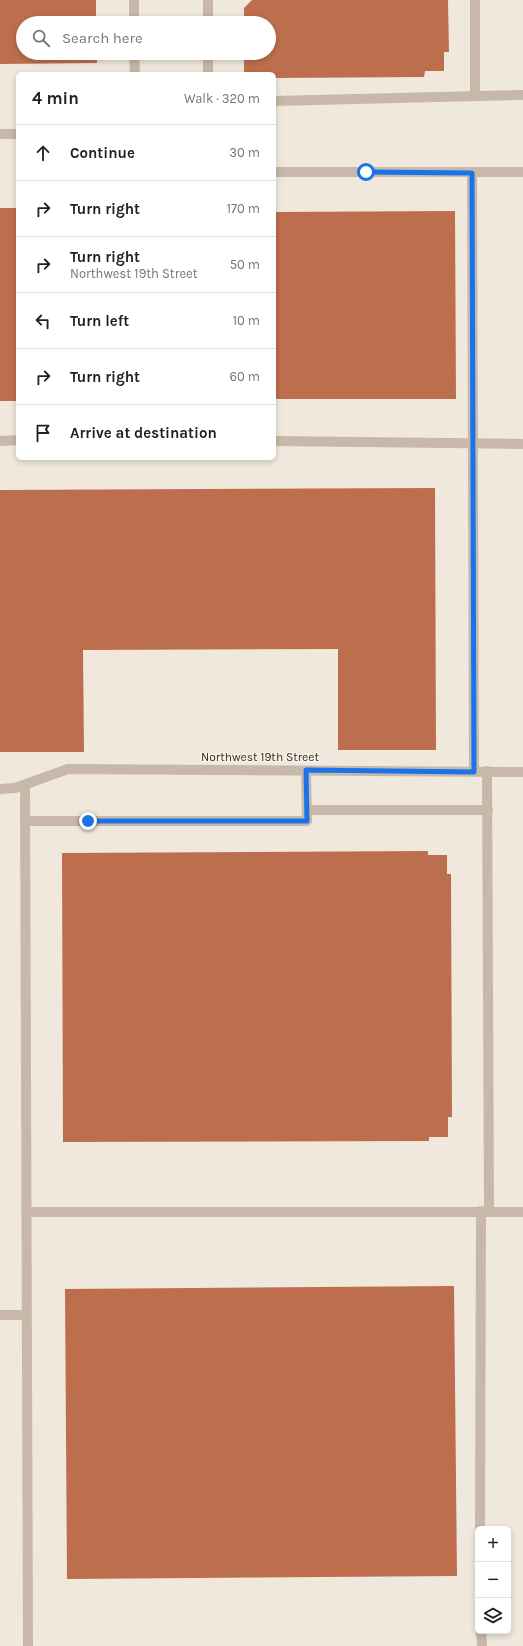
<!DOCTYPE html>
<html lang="en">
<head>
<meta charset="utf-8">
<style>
  :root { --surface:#fff; --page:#f2f2f2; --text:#202124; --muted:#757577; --line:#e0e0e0 }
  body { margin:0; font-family:Karla,sans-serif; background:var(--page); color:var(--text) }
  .controls { position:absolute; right:12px; bottom:12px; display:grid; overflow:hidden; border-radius:6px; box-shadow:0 2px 6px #0003 }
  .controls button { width:36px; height:36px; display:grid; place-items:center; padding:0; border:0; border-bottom:1px solid var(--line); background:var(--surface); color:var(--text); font:20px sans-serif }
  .stop { position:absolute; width:12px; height:12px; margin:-9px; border:3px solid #1a73e8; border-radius:50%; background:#fff }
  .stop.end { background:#1a73e8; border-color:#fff; box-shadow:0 1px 4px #0008 }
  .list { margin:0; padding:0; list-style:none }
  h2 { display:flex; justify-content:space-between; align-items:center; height:52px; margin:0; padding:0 16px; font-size:17px }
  h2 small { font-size:13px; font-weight:400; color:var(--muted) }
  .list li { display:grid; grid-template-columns:26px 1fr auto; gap:12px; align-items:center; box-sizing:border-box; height:56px; padding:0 16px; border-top:1px solid var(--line) }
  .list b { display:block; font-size:15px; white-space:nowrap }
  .list p { margin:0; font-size:13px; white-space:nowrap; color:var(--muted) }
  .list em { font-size:13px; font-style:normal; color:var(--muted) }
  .icon { flex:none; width:22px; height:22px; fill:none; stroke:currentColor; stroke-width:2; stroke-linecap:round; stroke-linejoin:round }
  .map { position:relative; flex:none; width:523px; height:1646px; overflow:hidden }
  .search { position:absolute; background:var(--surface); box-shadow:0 2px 6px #0003; left:16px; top:16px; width:260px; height:44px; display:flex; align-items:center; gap:10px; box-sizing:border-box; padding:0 14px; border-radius:22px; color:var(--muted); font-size:15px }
  .panel { position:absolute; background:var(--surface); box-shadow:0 2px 6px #0003; left:16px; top:72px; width:260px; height:388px; border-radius:6px }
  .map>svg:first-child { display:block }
  .building { fill:#bd6e4d }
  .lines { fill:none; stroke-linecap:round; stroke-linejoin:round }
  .lane { stroke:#c7b8a9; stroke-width:10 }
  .route { stroke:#1a73e8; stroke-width:5 }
  .labels { text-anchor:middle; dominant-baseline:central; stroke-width:3; stroke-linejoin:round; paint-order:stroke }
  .street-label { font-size:12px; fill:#352d28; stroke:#f8f1e8 }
</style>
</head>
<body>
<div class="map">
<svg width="523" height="1646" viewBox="0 0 523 1646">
  <rect width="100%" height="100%" fill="#f0e8dc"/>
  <g class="building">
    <polygon points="0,0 96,0 96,23 23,23 23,53 97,53 97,63 0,64"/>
    <polygon points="252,0 448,0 449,52 444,52 444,71 425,71 424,77 274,78 274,74 244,74 244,53 269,53 269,23 244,23 244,8"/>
    <rect x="0" y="208" width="18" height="193"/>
    <polygon points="455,211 456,399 274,399 274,212"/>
    <polygon points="435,488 436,750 338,750 338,649 83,650 84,752 0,752 0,490"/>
    <polygon points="428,851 428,855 447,855 447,874 451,874 452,1117 448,1117 448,1137 429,1137 429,1141 63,1142 62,853"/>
    <polygon points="454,1286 457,1576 67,1579 65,1289"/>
  </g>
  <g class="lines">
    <g class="lane">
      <polyline points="134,0 134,23"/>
      <polyline points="475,0 475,95"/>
      <polyline points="208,23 208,0"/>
      <polyline points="134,53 135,74"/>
      <polyline points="208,74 208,53"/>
      <polyline points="274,101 523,95"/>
      <polyline points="0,134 18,134"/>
      <polyline points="274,172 523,172"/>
      <polyline points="472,173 474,771"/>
      <polyline points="0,441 18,440"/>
      <polyline points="274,441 523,444"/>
      <polyline points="487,771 489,1211"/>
      <polyline points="25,785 28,1646"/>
      <polyline points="0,789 15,788 68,769 523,772"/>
      <polyline points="307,810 488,810"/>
      <polyline points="25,821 307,821 306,771"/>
      <polyline points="26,1212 523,1212"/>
      <polyline points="0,1315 26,1315"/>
      <polyline points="480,1529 481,1211"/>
      <polyline points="481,1631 482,1646"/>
    </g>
  </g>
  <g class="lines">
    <polyline class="route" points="88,821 307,821 306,770 474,772 472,173 366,172"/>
  </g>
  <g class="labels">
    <g class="street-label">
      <text x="260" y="757">Northwest 19th Street</text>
    </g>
  </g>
</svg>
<div class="controls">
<button>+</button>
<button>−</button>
<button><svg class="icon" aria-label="layers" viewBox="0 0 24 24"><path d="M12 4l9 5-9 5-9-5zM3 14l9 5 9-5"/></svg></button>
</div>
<div class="stop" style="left:366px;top:172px"></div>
<div class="stop end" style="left:88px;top:821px"></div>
<div class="search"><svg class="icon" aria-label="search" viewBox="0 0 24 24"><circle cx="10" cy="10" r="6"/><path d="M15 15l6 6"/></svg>Search here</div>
<section class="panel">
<h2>4 min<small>Walk · 320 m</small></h2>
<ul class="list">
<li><svg class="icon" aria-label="ahead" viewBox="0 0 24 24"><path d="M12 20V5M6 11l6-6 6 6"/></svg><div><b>Continue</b></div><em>30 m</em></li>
<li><svg class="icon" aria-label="right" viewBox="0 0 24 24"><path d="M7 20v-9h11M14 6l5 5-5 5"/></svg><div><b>Turn right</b></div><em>170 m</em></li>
<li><svg class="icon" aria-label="right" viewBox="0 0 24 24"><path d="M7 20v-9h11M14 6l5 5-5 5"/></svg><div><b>Turn right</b><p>Northwest 19th Street</p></div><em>50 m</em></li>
<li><svg class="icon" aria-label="left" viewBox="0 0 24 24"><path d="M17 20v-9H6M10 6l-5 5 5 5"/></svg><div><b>Turn left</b></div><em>10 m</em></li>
<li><svg class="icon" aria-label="right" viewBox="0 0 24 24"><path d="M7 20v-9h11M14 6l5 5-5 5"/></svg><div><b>Turn right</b></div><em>60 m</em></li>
<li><svg class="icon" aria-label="arrive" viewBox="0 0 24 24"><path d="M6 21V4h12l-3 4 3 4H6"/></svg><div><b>Arrive at destination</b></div></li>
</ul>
</section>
</div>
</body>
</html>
